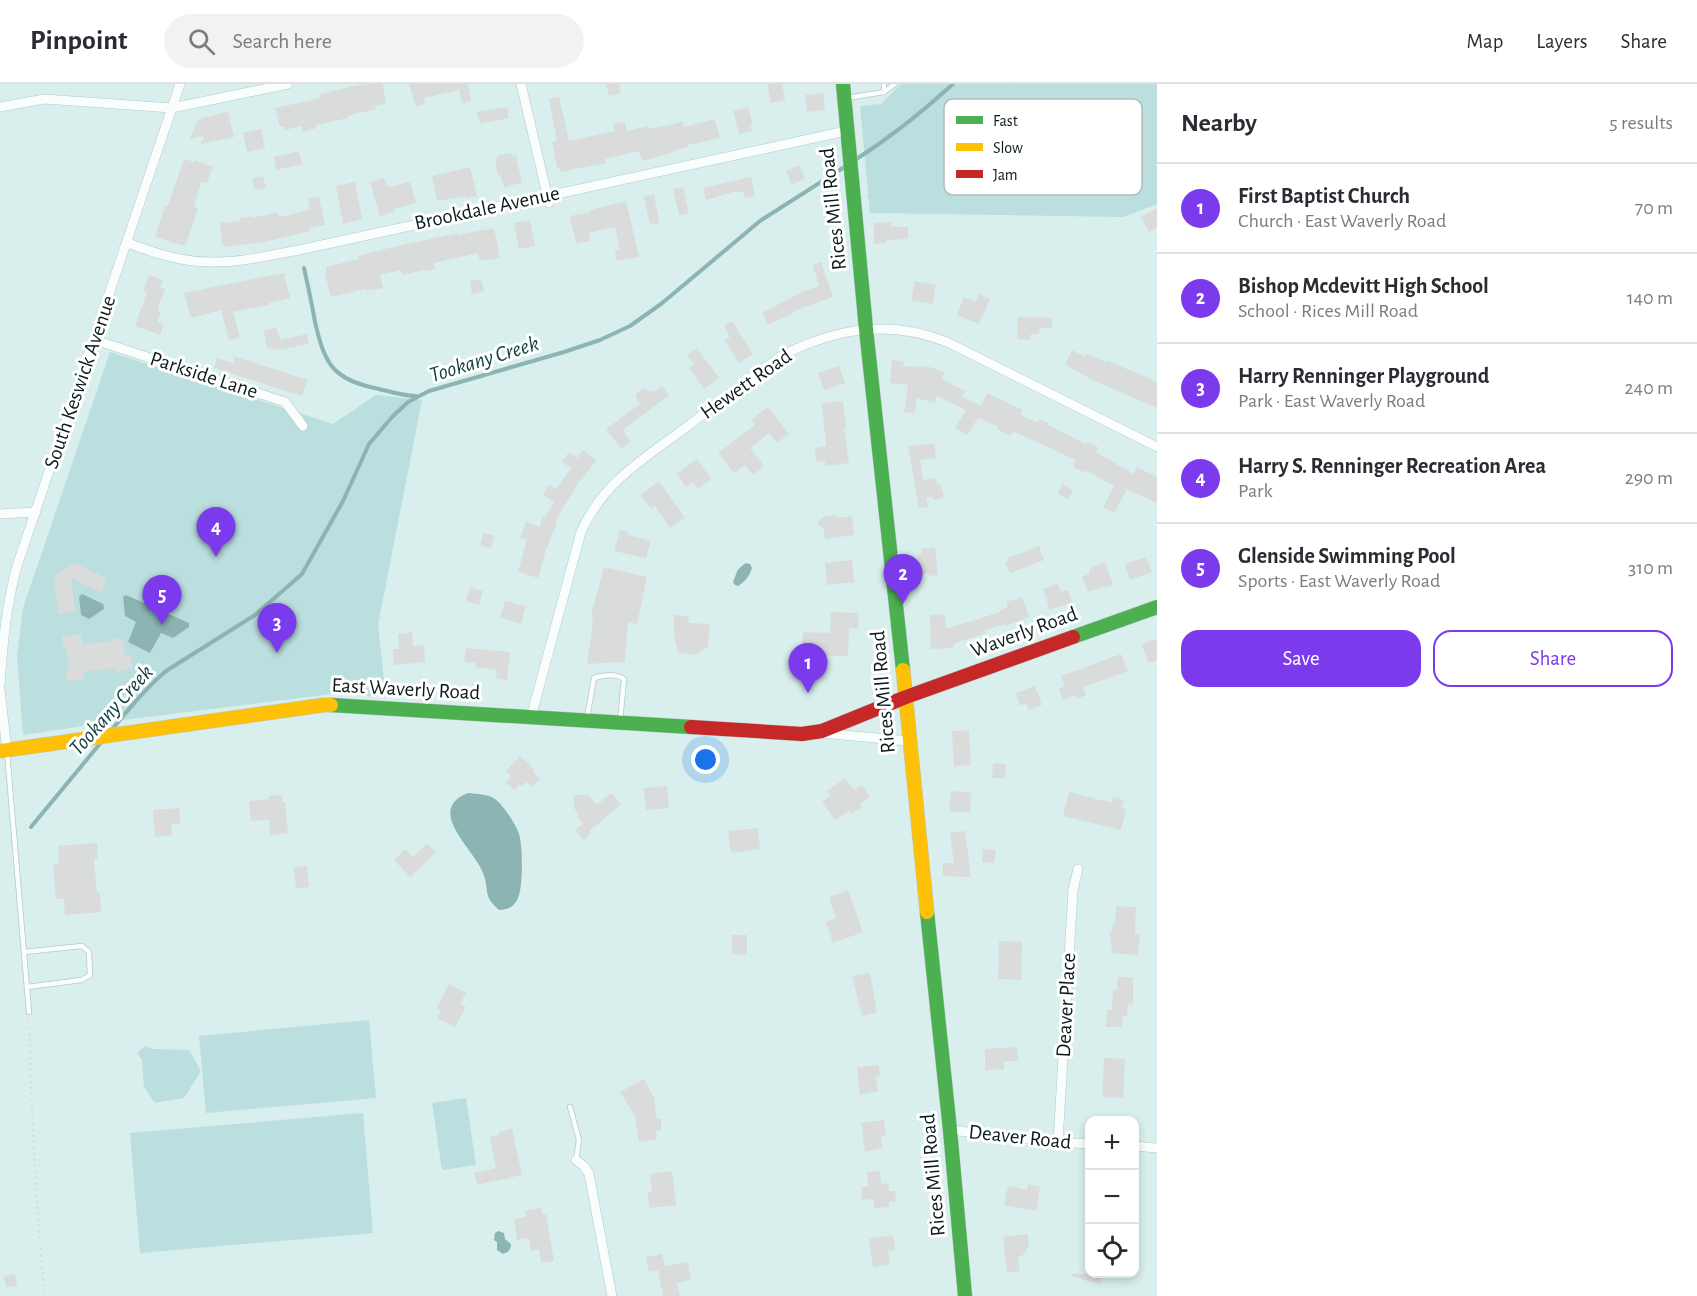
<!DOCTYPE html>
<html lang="en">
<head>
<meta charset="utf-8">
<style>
  :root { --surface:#fff; --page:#f2f2f3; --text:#2b2b33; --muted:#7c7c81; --line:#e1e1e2; --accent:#7c3aed }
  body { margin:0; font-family:"Alegreya Sans",sans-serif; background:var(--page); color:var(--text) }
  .controls { position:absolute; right:18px; bottom:18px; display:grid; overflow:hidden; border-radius:12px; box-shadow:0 3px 9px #0003 }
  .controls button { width:54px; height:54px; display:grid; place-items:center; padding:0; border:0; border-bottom:2px solid var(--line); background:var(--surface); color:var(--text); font:30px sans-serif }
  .you { position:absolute; left:706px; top:676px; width:21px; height:21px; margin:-15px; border:4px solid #fff; border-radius:50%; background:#1a73e8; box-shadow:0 0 0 9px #1a73e833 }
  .badge { display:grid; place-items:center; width:39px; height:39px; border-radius:50%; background:var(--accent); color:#fff; font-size:20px; font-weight:700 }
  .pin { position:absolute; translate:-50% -50px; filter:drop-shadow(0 2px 3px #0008) }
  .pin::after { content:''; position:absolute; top:32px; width:21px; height:18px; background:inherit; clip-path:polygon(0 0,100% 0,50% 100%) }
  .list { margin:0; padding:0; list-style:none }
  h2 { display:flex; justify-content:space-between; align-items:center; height:78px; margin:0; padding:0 24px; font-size:26px }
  h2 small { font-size:20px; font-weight:400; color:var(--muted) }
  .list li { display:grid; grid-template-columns:39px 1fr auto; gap:18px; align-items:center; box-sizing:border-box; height:90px; padding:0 24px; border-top:2px solid var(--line) }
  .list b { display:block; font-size:22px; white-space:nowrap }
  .list p { margin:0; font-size:20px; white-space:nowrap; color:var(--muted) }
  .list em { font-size:20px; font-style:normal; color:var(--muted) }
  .actions { display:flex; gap:12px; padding:18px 24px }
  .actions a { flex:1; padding:14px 0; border:2px solid var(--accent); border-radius:18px; text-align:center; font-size:21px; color:var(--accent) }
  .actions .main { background:var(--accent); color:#fff }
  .icon { flex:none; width:33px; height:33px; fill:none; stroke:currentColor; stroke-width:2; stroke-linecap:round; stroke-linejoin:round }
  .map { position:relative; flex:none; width:1157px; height:1212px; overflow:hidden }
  header { display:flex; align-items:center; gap:36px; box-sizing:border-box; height:84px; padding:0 30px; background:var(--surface); border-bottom:2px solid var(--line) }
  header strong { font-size:28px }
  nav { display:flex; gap:33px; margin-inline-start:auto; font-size:21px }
  .search { width:420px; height:54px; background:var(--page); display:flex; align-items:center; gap:15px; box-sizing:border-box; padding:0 21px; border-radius:33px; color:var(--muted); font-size:22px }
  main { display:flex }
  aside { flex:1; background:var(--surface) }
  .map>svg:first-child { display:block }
  .green { fill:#bbdede }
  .water { fill:#8cb4b2 }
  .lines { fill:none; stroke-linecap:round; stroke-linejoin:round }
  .stream { stroke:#8cb4b2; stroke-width:4 }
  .building { fill:#d9dcda }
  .lane-casing { stroke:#b6c9c8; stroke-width:6 }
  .street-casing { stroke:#b6c9c8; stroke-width:10 }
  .fast-casing { stroke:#b6c9c8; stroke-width:15 }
  .slow-casing { stroke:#b6c9c8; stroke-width:15 }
  .jam-casing { stroke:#b6c9c8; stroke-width:15 }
  .path { stroke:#d1d9d8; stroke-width:2; stroke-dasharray:1.5 4.5; stroke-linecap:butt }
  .lane { stroke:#f9fdfc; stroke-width:4.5 }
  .street { stroke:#f9fdfc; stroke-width:9 }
  .fast { stroke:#4caf50; stroke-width:14 }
  .slow { stroke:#ffc107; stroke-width:14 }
  .jam { stroke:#c62828; stroke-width:14 }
  .labels { text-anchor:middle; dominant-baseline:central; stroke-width:6; stroke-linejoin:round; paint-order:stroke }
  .street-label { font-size:21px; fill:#0c1c1b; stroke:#fff }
  .water-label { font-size:22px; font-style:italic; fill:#113e3e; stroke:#fff }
  .key { fill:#fff; stroke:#b6bbbb; stroke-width:1.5 }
  .key-label { font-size:16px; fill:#0c1c1b }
</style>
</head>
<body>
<header>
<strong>Pinpoint</strong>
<div class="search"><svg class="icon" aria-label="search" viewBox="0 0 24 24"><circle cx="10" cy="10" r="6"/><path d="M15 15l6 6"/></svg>Search here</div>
<nav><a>Map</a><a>Layers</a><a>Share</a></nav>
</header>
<main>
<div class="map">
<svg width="1157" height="1212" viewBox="0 0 1157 1212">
  <rect width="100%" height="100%" fill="#d8efee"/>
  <g class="green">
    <polygon points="901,0 1157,0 1157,120 1123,133 870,129 860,22 881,20"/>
    <polygon points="110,268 333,340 376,311 422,316 378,541 386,613 332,610 130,635 23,651 17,572 23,524"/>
    <polygon points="369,936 376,1014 206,1029 199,952"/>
    <polygon points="145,962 152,965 189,966 201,987 184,1014 155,1019 144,1003 142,976 137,969"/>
    <polygon points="466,1014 476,1081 442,1086 432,1019"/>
    <polygon points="363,1029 373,1149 140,1169 130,1049"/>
  </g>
  <g class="water">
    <path d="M746 479 750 480 752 484C750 491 745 498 738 502L735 501 733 498C739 485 734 488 746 479Z"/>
    <polygon points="82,510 103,520 104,525 89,535 81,531 79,513"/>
    <polygon points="126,511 189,539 189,543 173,554 161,549 150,569 128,558 136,538 125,532 123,513"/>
    <path d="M468 709C477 710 488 710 495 715 503 721 516 740 519 750 523 762 523 803 518 814 514 823 508 826 499 826 482 811 490 807 483 789 475 766 424 726 468 709Z"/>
    <path d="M498 1147 504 1149 505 1155 511 1160C511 1166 508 1168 503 1170L497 1166V1158L494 1156 495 1149Z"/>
  </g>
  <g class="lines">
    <g class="stream">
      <path d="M855 76C891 53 921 29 953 0"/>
      <path d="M304 184C308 202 312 220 315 238 325 282 334 296 379 305 391 308 404 312 416 312"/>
      <path d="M110 648C128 626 145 605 166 587L255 531 302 490 343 417 369 360 393 332 408 318 429 307 564 268 600 256 630 242 661 220 760 137 846 82"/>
      <polyline points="31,743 103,656"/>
    </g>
  </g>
  <g class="building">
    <polygon points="368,0 383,0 386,20 375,22 376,25 347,32 348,34 316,41 317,44 302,48 301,42 285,46 284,42 280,43 275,24 321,14 320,10 359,1"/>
    <polygon points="409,0 468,0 471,17 462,19 459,6 424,14 425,20 416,22"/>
    <polygon points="606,0 619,0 621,9 609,12"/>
    <polygon points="767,0 782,0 785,16 771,19"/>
    <polygon points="823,9 825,26 807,28 805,11"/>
    <polygon points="559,12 569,57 615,47 613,40 625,38 627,47 648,42 649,45 683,38 684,43 715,35 720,54 688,61 688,63 674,66 675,68 642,77 639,67 605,75 606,79 560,88 559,83 557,83 552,58 557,57 549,15"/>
    <polygon points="507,23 509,34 480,40 477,28"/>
    <polygon points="748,23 753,41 750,42 752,47 739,50 733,27"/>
    <polygon points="228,28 234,53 201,60 204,52 190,55 197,38 202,34"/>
    <polygon points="261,45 265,64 247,68 243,49"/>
    <polygon points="299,67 302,80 276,86 274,73"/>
    <polygon points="511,69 512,73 516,72 522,99 504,103 500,91 498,91 495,76 497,75 497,72"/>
    <polygon points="184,75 194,78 195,76 213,83 207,99 203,98 201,99 194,123 198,125 185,162 155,153 165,122 168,122"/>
    <polygon points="799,81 805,94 792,101 786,87"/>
    <polygon points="470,83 477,112 466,114 465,112 437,117 432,92"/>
    <polygon points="263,92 266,104 255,106 252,95"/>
    <polygon points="751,93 755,112 745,114 743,107 737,109 737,107 706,116 703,104"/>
    <polygon points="384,94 386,101 388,101 389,103 410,98 416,119 394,125 394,128 380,132 370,98"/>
    <polygon points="355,98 362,135 343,140 336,102"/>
    <polygon points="683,103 689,129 679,131 673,105"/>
    <polygon points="654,110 659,139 650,141 644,112"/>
    <polygon points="319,113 325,141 310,144 310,147 264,158 224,163 223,160 222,160 220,139 240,137 240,134 252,132 252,134 278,128 279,133 310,126 308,115"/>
    <polygon points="626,117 639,173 616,177 615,167 620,166 615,143 589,149 590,157 576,160 570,132 591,128 590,126"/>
    <polygon points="1157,124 1157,143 1149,148 1141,133"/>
    <polygon points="530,136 535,162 519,165 514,139"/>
    <polygon points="891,138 891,143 908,143 908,155 886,156 886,159 874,160 874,139"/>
    <polygon points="494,144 500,174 480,177 478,169 434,179 435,185 425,187 424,186 402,191 401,186 380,191 383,204 366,207 365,205 331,213 325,190 327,189 326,183 359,175 358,172 389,164 458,149 458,151"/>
    <polygon points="821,178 833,213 794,227 795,228 768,241 762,229 802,208 819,202 813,181"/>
    <polygon points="284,189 290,214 269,219 269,221 233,228 240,253 229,256 221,226 191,234 184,209"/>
    <polygon points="149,191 163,196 160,204 165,205 157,227 161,228 157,238 164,240 160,251 135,242 147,208 143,207"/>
    <polygon points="481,195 484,207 472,210 470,197"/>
    <polygon points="915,197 936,201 933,220 911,216"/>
    <polygon points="979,210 990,215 979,240 957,231 964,213 976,218"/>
    <polygon points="1018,233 1052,234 1052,244 1040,244 1039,250 1031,250 1030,256 1017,255"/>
    <polygon points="732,237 753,270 739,279 725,256 730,253 724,242"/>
    <polygon points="276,243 280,256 307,250 309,260 278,266 267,264 264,247"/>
    <polygon points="697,264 719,294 704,305 689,284 694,280 687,271"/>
    <polygon points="1072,266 1085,273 1087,269 1105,278 1106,276 1157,298 1157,324 1095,297 1065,281"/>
    <polygon points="233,272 308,296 302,312 214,284 217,274 235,280"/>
    <polygon points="892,276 904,277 903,282 925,283 926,282 945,288 942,295 965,307 962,313 981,322 987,309 1023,326 1021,331 1038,339 1039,335 1049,339 1048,341 1086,360 1087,358 1098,363 1096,368 1133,390 1137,383 1157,393 1157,419 1127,405 1114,429 1103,423 1114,402 1087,387 1086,389 1073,383 1076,376 1013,347 1011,352 997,345 999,343 978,334 967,351 955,344 966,326 937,312 935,319 917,314 915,329 904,328 908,301 890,299"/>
    <polygon points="839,282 845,299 824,306 818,289"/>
    <polygon points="662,302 669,311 623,346 631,358 621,365 606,345 640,320 636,314 636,310 644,305 654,308"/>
    <polygon points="843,317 846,344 844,344 849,379 825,382 825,377 816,378 815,364 826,362 822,319"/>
    <polygon points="768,323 789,350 777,359 769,349 750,364 764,382 753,391 745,381 734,389 718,369 755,341 751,336"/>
    <polygon points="934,359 936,374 920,376 923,396 936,394 937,401 941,400 944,413 934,416 933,413 926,414 928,423 919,424 908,363"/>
    <polygon points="583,366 596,376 581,397 580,396 555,437 557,438 546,466 538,494 518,488 527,456 520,454 526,438 539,443 543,432 545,433 554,418 543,411 549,400 556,405 571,384 562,378 569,368 577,374"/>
    <polygon points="697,375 711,395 698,405 692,398 686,403 677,390"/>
    <polygon points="659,397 685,434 670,444 655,422 651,425 641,411"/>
    <polygon points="1062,400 1073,406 1068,415 1058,410"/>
    <polygon points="836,431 837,434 852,432 854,451 825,455 824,445 819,442 818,438 823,433"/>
    <polygon points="620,446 629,448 628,451 651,457 646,474 614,467"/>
    <polygon points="483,449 494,452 491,464 480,461"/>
    <polygon points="1039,462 1044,476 1010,489 1005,478 1009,476 1008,474"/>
    <polygon points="935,463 938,491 929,492 928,489 919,490 917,471 922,470 921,465"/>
    <polygon points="1146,473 1152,488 1130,496 1125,480"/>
    <polygon points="852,476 854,498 827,501 825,479"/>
    <polygon points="1105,478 1113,501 1105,504 1104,502 1088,508 1082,493 1090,489 1089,485"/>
    <polygon points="75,479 108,495 101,509 71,494 75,528 58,530 54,492"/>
    <polygon points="604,483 647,493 637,540 628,538 625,578 587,580 593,539 591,532"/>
    <polygon points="1058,500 1061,508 1068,506 1072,518 1050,526 1043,505"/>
    <polygon points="470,503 483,507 479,521 466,517"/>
    <polygon points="1022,513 1029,533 1005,542 1005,540 985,546 986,549 953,560 953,564 931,565 930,531 945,530 946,545 1000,528 1000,526 1008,523 1006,518"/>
    <polygon points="505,517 526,522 521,540 500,534"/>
    <polygon points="831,528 859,529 858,545 849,544 848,572 802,571 803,548 830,549"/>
    <polygon points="674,531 689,532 688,539 710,540 708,563 696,571 678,569 674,551"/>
    <polygon points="412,548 413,562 424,561 425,578 394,581 393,565 399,565 398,550"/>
    <polygon points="81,550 83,560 114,557 114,555 123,554 125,571 131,571 132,584 127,584 127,586 116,588 115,584 83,588 84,596 67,597 66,587 69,587 66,563 63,563 62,552"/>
    <polygon points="1157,555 1157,576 1148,579 1142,560"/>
    <polygon points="466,564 510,568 507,596 496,594 497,586 475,583 476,579 464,578"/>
    <polygon points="1121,570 1128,587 1083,603 1086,611 1077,615 1076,611 1063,616 1059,605 1065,602 1061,592"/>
    <polygon points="1035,602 1042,621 1029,626 1026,619 1020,622 1016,609"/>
    <polygon points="969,646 971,681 954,682 952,647"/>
    <polygon points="520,672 535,686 533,688 540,695 532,703 527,698 522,702 520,700 514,706 505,698 511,692 506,687"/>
    <polygon points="993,679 1006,680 1005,694 992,694"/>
    <polygon points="845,694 854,706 862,701 870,713 860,720 862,723 851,730 849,727 835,736 822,718 830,712 827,707"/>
    <polygon points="667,702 669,724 646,726 644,704"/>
    <polygon points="951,707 971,709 970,729 949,727"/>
    <polygon points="1069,708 1112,719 1113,713 1124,716 1122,724 1126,725 1121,746 1063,732"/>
    <polygon points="611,709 621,721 589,747 591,750 584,756 575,746 583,740 577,733 579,731 574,724 574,711 588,711 597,721"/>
    <polygon points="282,711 282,718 285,718 288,749 270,751 269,736 251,737 249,717 269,715 269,712"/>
    <polygon points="179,724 180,739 171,740 172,751 155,753 153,726"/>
    <polygon points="758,744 760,765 731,769 728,747"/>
    <polygon points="965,747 971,793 943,792 943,779 954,779 950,749"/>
    <polygon points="97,759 98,774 94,775 97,809 100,808 101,828 65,831 64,815 56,815 53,780 59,780 58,762"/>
    <polygon points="427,759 436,768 410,793 394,776 405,765 413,773"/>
    <polygon points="983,765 996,766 994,779 982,778"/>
    <polygon points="307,782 309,803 296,804 294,783"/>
    <polygon points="848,806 863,848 833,859 826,838 836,834 829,813"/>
    <polygon points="1116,822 1136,823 1135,849 1140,850 1138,871 1111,869 1112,859 1110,859 1110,847 1112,847 1113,838 1115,839"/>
    <polygon points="732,851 747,851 747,871 732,870"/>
    <polygon points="999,857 1022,858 1021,896 998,895"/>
    <polygon points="870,889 877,929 862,932 852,892"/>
    <polygon points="1118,893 1133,893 1133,921 1128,920 1127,932 1123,932 1122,943 1106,943 1107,926 1112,926 1113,906 1117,906"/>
    <polygon points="449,900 466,909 460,920 466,923 455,943 437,934 441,926 437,924"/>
    <polygon points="1017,963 1018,977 1004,977 1004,985 985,986 985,965"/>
    <polygon points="1104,974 1125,975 1123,1014 1102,1013"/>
    <polygon points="879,981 880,992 876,993 878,1007 860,1011 857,983"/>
    <polygon points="644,995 654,1014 657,1035 661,1035 661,1046 656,1047 657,1055 639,1058 635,1032 620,1008"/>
    <polygon points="884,1036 886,1052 881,1053 883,1064 865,1068 861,1039"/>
    <polygon points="512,1045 522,1091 477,1101 474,1089 496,1084 490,1053 499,1051 499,1048"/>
    <polygon points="672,1087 676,1121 649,1124 648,1108 652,1108 650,1090"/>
    <polygon points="880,1087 881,1100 889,1099 889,1107 895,1107 896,1118 889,1118 889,1123 874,1124 874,1115 862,1116 861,1103 868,1103 867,1088"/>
    <polygon points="1028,1100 1040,1103 1036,1127 1004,1121 1008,1102 1027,1106"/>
    <polygon points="541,1124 543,1131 546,1130 554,1177 541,1179 539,1166 531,1167 529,1154 517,1156 514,1135 526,1133 525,1127"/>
    <polygon points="1028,1150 1029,1160 1027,1165 1022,1172 1018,1173 1020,1187 1007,1188 1003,1153"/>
    <polygon points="893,1151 895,1166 888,1167 890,1181 873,1183 869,1155"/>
    <polygon points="662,1170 665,1182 688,1178 691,1196 677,1199 680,1212 663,1212 658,1186 649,1188 646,1173"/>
    <polygon points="15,1190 17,1202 6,1203 4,1192"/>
    <polygon points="1072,1190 1103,1190 1100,1200 1071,1192"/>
  </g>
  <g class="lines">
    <g class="lane-casing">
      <g id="lane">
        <polyline points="884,8 895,0"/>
        <polyline points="847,14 884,8 884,0"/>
        <path d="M587 634 594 594C604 591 615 589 624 595L620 637"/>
        <polyline points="7,668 29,928"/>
        <polyline points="24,868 82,862 89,868 90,891 82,896 27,903"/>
        <polyline points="570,1023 579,1056 576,1076"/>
      </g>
    </g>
    <g class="street-casing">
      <g id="street">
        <polyline points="521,0 549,119"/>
        <polyline points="0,23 44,15 172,24 288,0"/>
        <path d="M128 159C154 169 181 178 210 178 240 179 270 171 299 166L846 47"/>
        <polyline points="95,256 285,318 303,342"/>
        <polyline points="0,430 36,428"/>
        <path d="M0 600C3 559 6 522 17 482L180 0"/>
        <polyline points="0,606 7,666"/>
        <path d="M531 633 581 448C603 398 646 373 688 342 719 318 750 295 781 272 836 244 889 235 947 258L1157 363"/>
        <polyline points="821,649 909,657"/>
        <polyline points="950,1046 1058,1058 1090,1060"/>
        <polyline points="1058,1058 1073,806 1078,785"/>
        <polyline points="1134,1062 1157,1064"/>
        <polyline points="576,1076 584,1082 589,1090 612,1212"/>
      </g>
    </g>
    <g class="fast-casing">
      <g id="fast">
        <polyline points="843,0 866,245 903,586"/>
        <polyline points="1073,553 1157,523"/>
        <polyline points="331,621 691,643"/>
        <polyline points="927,828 950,1046 965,1212"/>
      </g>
    </g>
    <g class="slow-casing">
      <g id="slow">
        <polyline points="903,586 927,828"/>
        <polyline points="0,667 324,621 331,621"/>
      </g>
    </g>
    <g class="jam-casing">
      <polyline id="jam" points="691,643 802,650 822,647 906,613 1073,553"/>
    </g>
    <g class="path">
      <path d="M866 112C894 110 925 104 947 83 962 68 968 45 981 29 991 16 1004 8 1017 0"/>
      <polyline points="222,622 269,585 271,564"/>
      <path d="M29 937C32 1029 35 1121 45 1212"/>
    </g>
    <use href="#lane" class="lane"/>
    <use href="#street" class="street"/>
    <use href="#fast" class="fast"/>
    <use href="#slow" class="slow"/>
    <use href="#jam" class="jam"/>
  </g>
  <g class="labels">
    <g class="street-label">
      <text transform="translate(487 124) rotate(-12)">Brookdale Avenue</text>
      <text transform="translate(833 125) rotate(-96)">Rices Mill Road</text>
      <text transform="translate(204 291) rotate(18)">Parkside Lane</text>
      <text transform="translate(80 298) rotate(-71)">South Keswick Avenue</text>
      <text transform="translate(746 300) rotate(-35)">Hewett Road</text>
      <text transform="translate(1024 548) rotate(-20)">Waverly Road</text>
      <text transform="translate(406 605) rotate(3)">East Waverly Road</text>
      <text transform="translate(883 608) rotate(-95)">Rices Mill Road</text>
      <text transform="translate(1066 921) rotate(-87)">Deaver Place</text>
      <text transform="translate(1020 1053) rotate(6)">Deaver Road</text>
      <text transform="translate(933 1091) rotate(-95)">Rices Mill Road</text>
    </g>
    <g class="water-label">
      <text transform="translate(484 275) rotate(-17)">Tookany Creek</text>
      <text transform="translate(111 626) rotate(-48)">Tookany Creek</text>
    </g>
  </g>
  <rect x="944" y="15" width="198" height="96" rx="9" class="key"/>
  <rect x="956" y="32" width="27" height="8" fill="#4caf50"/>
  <rect x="956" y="59" width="27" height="8" fill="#ffc107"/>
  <rect x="956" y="86" width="27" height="8" fill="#c62828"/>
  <g class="key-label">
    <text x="993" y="42">Fast</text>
    <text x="993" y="69">Slow</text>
    <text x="993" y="96">Jam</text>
  </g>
</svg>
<div class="controls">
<button>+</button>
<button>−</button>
<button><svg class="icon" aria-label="locate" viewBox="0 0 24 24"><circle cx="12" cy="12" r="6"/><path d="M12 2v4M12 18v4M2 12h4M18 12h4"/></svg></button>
</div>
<div class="you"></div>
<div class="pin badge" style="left:808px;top:609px">1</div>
<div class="pin badge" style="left:903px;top:520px">2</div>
<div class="pin badge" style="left:277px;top:569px">3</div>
<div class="pin badge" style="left:216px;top:473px">4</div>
<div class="pin badge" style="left:162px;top:541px">5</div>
</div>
<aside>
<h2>Nearby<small>5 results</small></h2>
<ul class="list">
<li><span class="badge">1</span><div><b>First Baptist Church</b><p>Church · East Waverly Road</p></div><em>70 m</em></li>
<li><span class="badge">2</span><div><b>Bishop Mcdevitt High School</b><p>School · Rices Mill Road</p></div><em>140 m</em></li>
<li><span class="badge">3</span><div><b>Harry Renninger Playground</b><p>Park · East Waverly Road</p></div><em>240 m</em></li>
<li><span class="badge">4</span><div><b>Harry S. Renninger Recreation Area</b><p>Park</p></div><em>290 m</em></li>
<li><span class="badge">5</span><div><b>Glenside Swimming Pool</b><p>Sports · East Waverly Road</p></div><em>310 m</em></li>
</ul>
<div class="actions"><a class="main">Save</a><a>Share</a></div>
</aside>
</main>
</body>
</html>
